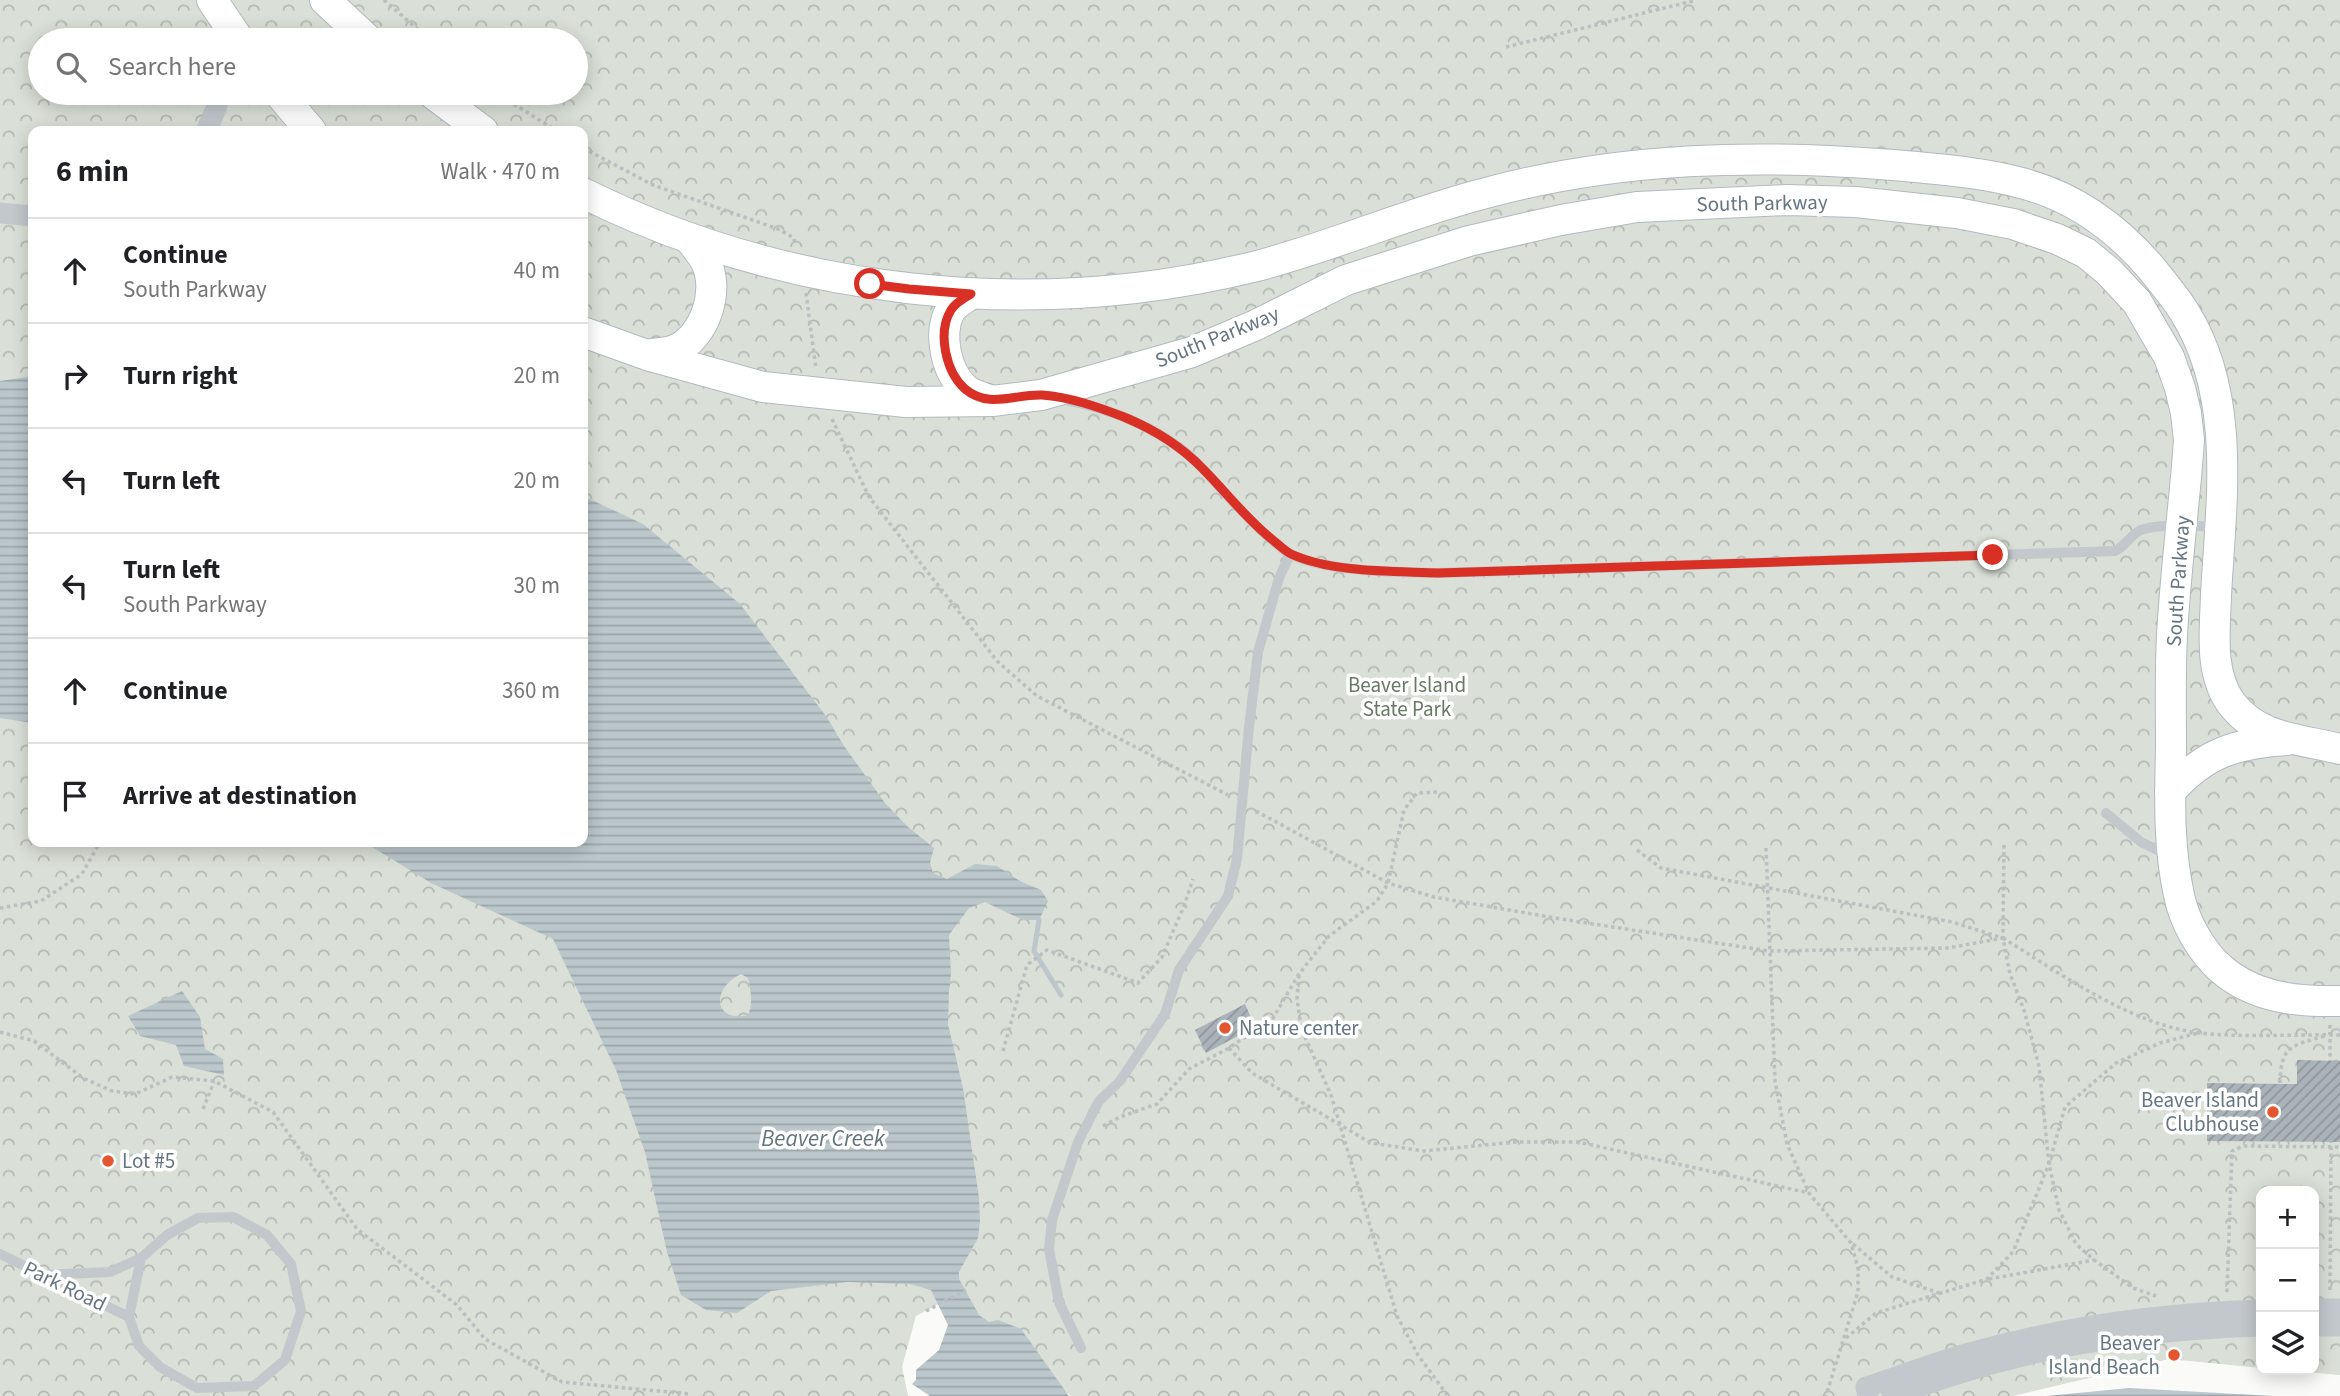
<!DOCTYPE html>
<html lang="en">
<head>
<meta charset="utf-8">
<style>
  :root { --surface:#fff; --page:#f6f6f6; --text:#202124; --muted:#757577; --line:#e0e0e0 }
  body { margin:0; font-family:"Source Sans 3",sans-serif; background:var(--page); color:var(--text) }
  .controls { position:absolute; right:21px; bottom:21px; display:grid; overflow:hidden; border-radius:14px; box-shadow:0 4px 18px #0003 }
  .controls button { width:63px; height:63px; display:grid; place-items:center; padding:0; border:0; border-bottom:2px solid var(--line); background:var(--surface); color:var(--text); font:35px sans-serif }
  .stop { position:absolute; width:21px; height:21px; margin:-16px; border:5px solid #d93025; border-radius:50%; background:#fff }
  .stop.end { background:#d93025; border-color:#fff; box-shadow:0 2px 7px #0008 }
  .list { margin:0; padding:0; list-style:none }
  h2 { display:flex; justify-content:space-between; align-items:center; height:91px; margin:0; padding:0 28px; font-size:30px }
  h2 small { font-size:23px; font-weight:400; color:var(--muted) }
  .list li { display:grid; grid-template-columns:46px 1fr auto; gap:21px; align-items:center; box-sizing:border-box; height:105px; padding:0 28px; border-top:2px solid var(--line) }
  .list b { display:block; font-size:26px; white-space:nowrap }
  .list p { margin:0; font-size:23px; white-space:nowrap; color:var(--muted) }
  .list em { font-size:23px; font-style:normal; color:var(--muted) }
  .icon { flex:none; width:38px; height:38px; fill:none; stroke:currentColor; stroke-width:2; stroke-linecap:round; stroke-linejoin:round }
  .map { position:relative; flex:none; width:2340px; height:1396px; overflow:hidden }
  .search { position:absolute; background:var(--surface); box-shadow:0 4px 18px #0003; left:28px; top:28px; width:560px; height:77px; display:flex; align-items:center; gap:18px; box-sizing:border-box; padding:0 24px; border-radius:38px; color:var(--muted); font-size:26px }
  .panel { position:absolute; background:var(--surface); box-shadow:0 4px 18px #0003; left:28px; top:126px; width:560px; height:721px; border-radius:14px }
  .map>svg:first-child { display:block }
  .park { fill:url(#park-crowns); fill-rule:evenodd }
  .water { fill:url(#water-rules); fill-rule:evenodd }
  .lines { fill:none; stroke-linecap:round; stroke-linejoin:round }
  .stream { stroke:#bbc7cb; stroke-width:5 }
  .building { fill:url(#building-hatch) }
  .secondary-casing { stroke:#b3babf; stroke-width:32 }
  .path { stroke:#bbbfc2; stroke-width:3.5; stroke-dasharray:3.5 3.5; stroke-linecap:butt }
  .lane { stroke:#c3c8cc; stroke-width:10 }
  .street { stroke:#c3c8cc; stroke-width:21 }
  .secondary { stroke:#fff; stroke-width:30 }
  .route { stroke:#d93025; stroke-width:9 }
  .poi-dot { fill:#e4572e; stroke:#fff; stroke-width:2.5 }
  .labels { text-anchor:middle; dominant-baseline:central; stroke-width:7; stroke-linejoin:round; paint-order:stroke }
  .street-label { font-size:21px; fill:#657683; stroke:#fff }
  .park-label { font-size:21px; fill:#687a64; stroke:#fff }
  .poi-label { font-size:21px; fill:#657683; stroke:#fff; text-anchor:start }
  .water-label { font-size:23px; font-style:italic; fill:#60757c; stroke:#fff }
</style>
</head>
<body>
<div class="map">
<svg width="2340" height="1396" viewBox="0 0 2340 1396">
  <defs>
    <pattern id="park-crowns" width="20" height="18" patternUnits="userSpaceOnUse" patternTransform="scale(1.75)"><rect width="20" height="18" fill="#dadfd7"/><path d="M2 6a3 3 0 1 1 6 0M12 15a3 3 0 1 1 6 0" fill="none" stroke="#b4b9b4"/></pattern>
    <pattern id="water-rules" width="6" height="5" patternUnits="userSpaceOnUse" patternTransform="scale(1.75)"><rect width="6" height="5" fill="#bbc7cb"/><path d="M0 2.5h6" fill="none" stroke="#9ca6aa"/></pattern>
    <pattern id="building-hatch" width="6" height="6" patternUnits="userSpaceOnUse" patternTransform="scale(1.75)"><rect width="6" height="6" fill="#aab3b9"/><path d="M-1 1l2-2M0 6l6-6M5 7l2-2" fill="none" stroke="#8e969c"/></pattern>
  </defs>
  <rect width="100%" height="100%" fill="#fafaf8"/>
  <path class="park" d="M0 0H2340V1375L2282 1370H2314V1191H2261V1368L2169 1359 2013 1396H1071L950 1298 916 1316 902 1367 908 1396H0ZM40 40H576V93H40ZM33 131H583V842H33Z"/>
  <g class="water">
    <polygon points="33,376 33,723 0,718 0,381"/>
    <path d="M583 496 643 524 740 604 826 716 844 746 885 803 907 826 934 848 930 863 933 873 947 879 975 864 997 866 1020 881 1041 890 1048 901 1039 920H1023L985 902 969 908 949 935 951 974 949 991 948 1024 963 1088 979 1198 980 1221 978 1238 959 1272V1279L979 1315 989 1322 998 1320 1021 1329 1069 1396H930L912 1384 916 1380V1370L939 1350 948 1325 931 1290 910 1284 847 1282 771 1291 737 1313 706 1310 681 1295 667 1252 645 1152 616 1070 553 939 431 883 364 842H583ZM741 974 748 978C751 990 753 1004 748 1015 714 1023 710 989 741 974Z"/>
    <polygon points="182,991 200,1017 205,1049 223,1059 224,1075 184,1066 176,1045 140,1036 128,1016"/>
    <polygon points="2129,1388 2273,1396 2047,1396"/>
  </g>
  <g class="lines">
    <polyline class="stream" points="1039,920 1034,951 1061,995"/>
  </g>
  <g class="building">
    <polygon points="1245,1004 1255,1027 1206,1053 1195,1030"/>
    <polygon points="2297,1060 2340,1061 2340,1142 2207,1141 2207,1083 2297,1084"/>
  </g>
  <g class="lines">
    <g class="secondary-casing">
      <g id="secondary">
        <polyline points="212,0 239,40"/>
        <polyline points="325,0 368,40"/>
        <polyline points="279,93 311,131"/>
        <polyline points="432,93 483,131"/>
        <path d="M583 193C789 295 1030 321 1253 267 1332 247 1407 213 1486 193 1619 157 1756 154 1893 165 1937 169 1982 172 2025 184 2076 198 2118 229 2152 269 2163 283 2176 298 2185 313 2237 397 2221 502 2216 595 2215 631 2209 672 2231 703 2258 739 2300 739 2340 749"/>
        <path d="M971 294C964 299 955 303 950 311 938 334 946 372 965 389 972 395 981 397 990 400"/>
        <path d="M583 332 647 355 763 387 906 402 992 401 1041 395 1192 352 1256 325 1346 280 1469 241 1561 220 1637 207 1787 200 1856 202 1957 213 2013 224 2057 239 2086 253 2109 272 2137 302 2169 357 2180 388 2186 413 2189 440 2187 466C2182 523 2175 579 2172 636 2170 673 2171 710 2171 747 2170 797 2168 846 2179 895 2184 921 2201 951 2220 968 2254 998 2297 1002 2340 1001"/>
        <path d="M648 355C656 353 667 353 675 350 705 337 721 290 705 260 701 253 694 245 689 238"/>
        <path d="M2170 792C2204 753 2236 743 2287 740"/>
      </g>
    </g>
    <g class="path">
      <polyline points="384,0 430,40"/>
      <polyline points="1506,47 1693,1"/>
      <polyline points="496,93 557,131"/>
      <polyline points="583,148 653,185 778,229 794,238 795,245"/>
      <polyline points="806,293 816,369"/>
      <polyline points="832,419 869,497 998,662 1037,696 1228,795"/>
      <polyline points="1256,811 1388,883 1434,897 1561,919 1769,951 1948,948 2003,938 2010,974 2024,1010 2039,1066 2049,1164 2059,1210 2076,1244 2094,1260 2133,1288 2156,1296"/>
      <polyline points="1766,848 1775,1081 1787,1144 1809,1193 1851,1243 1858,1268 1858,1292 1826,1396"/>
      <polyline points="1637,850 1661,868 1952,922 2003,938 2004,844"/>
      <polyline points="0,908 41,901 82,874 100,842"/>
      <path d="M2003 938C2061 974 2131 1025 2200 1033 2247 1038 2293 1034 2340 1035"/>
      <polyline points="1299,975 1297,998 1301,1028 1331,1095 1397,1316 1418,1355 1448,1396"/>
      <polyline points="2330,1025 2330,1061"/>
      <polyline points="0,1032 34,1041 83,1078 112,1091 135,1094 172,1077 214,1081 273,1112 357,1229 457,1305 485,1339 562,1382 691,1394"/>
      <polyline points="1229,1048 1252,1073 1371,1143 1424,1151 1515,1142 1578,1142 1809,1193"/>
      <polyline points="1003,1051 1027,965 1047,950 1138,983 1162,957 1184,906 1193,879"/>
      <path d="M2280 1083C2281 1045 2291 1046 2325 1036"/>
      <polyline points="203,1109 214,1082"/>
      <polyline points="1103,1126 1120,1117 1157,1104 1189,1069 1229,1048 1273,1018 1299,974 1329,936 1377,901 1388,883 1404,810 1417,793 1438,792"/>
      <polyline points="1853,1244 1892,1277 1939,1293"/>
      <polyline points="1989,1279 2094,1260"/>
      <polyline points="2330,1290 2331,1142"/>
      <polyline points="2227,1292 2232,1151 2243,1146 2340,1147"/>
      <polyline points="926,1311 966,1290"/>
      <polyline points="1846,1338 1876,1313 1987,1279 2013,1252 2049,1164 2065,1107 2116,1063 2160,1043 2198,1033"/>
    </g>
    <g class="lane">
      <path d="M1061 399C1114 409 1169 431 1206 472 1228 496 1248 520 1273 541 1279 545 1284 551 1290 554 1327 572 1397 572 1438 573L2115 551C2126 546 2130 535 2141 530 2160 523 2198 526 2219 527"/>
      <polyline points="2106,813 2141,842 2170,856"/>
      <polyline points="0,1254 129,1317 139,1346 160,1367 197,1388 254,1386 285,1360 301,1311 291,1264 267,1235 233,1217 198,1218 167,1235 141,1258 129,1317"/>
      <polyline points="42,1275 110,1272 141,1258"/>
      <polyline points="1081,1348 1059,1302 1049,1249 1052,1220 1078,1142 1099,1101 1120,1081 1165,1014 1179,970 1228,896 1237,859 1249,727 1258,652 1279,578 1290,554"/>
    </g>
    <g class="street">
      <polyline points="206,131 216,109 220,93"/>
      <polyline points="0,213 33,216"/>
      <polyline points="2314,1309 2340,1309"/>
      <polyline points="2314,1326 2340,1326"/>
      <path d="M1868 1396 1866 1387C1898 1377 1930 1364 1962 1355 2060 1327 2160 1313 2261 1310"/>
      <path d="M1892 1396C1916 1388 1940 1379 1964 1372 2059 1342 2162 1329 2261 1326"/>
    </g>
    <use href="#secondary" class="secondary"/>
  </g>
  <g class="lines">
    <path class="route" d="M870 284 909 289 971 294C964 298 955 303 951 310 937 333 946 372 965 389 989 409 1014 394 1042 395 1070 397 1098 407 1124 417 1153 429 1181 446 1203 469 1227 493 1247 520 1274 541 1279 545 1285 551 1291 554 1333 573 1393 571 1438 573L1993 555"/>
  </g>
  <g class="poi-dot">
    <circle cx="1225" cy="1028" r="7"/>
    <circle cx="2273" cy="1112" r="7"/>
    <circle cx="108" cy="1161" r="7"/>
    <circle cx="2174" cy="1355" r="7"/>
  </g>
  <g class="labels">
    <g class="street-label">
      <text transform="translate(1762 203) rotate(-1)">South Parkway</text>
      <text transform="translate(1217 337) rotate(-22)">South Parkway</text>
      <text transform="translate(2178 581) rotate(-86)">South Parkway</text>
      <text transform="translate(65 1286) rotate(26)">Park Road</text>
    </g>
    <g class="park-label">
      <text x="1407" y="685">Beaver Island<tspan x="1407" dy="24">State Park</tspan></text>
    </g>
    <g class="poi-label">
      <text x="1239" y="1028">Nature center</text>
      <text x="2259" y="1100" text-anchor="end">Beaver Island<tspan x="2259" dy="24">Clubhouse</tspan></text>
      <text x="122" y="1161">Lot #5</text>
      <text x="2160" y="1343" text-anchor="end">Beaver<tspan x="2160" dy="24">Island Beach</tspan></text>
    </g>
    <g class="water-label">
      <text x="823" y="1138">Beaver Creek</text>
    </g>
  </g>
</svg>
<div class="controls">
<button>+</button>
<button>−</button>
<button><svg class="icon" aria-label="layers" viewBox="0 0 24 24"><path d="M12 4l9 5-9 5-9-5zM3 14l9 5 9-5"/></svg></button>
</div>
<div class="stop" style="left:870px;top:284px"></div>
<div class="stop end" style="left:1993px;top:555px"></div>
<div class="search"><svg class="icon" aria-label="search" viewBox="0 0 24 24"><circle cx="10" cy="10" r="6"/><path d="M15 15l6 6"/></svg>Search here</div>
<section class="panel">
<h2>6 min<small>Walk · 470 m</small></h2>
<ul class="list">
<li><svg class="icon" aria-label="ahead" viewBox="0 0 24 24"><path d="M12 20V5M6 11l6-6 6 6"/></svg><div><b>Continue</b><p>South Parkway</p></div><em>40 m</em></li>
<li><svg class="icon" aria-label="right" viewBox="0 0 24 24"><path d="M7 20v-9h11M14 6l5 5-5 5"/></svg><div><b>Turn right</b></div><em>20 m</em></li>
<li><svg class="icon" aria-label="left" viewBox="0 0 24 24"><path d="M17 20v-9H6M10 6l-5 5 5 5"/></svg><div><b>Turn left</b></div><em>20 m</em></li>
<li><svg class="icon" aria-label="left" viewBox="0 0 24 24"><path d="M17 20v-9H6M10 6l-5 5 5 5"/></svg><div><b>Turn left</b><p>South Parkway</p></div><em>30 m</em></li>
<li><svg class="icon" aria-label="ahead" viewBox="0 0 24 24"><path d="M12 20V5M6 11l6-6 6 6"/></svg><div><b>Continue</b></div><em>360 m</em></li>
<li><svg class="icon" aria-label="arrive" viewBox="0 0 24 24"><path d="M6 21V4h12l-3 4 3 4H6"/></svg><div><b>Arrive at destination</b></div></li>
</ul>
</section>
</div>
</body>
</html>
